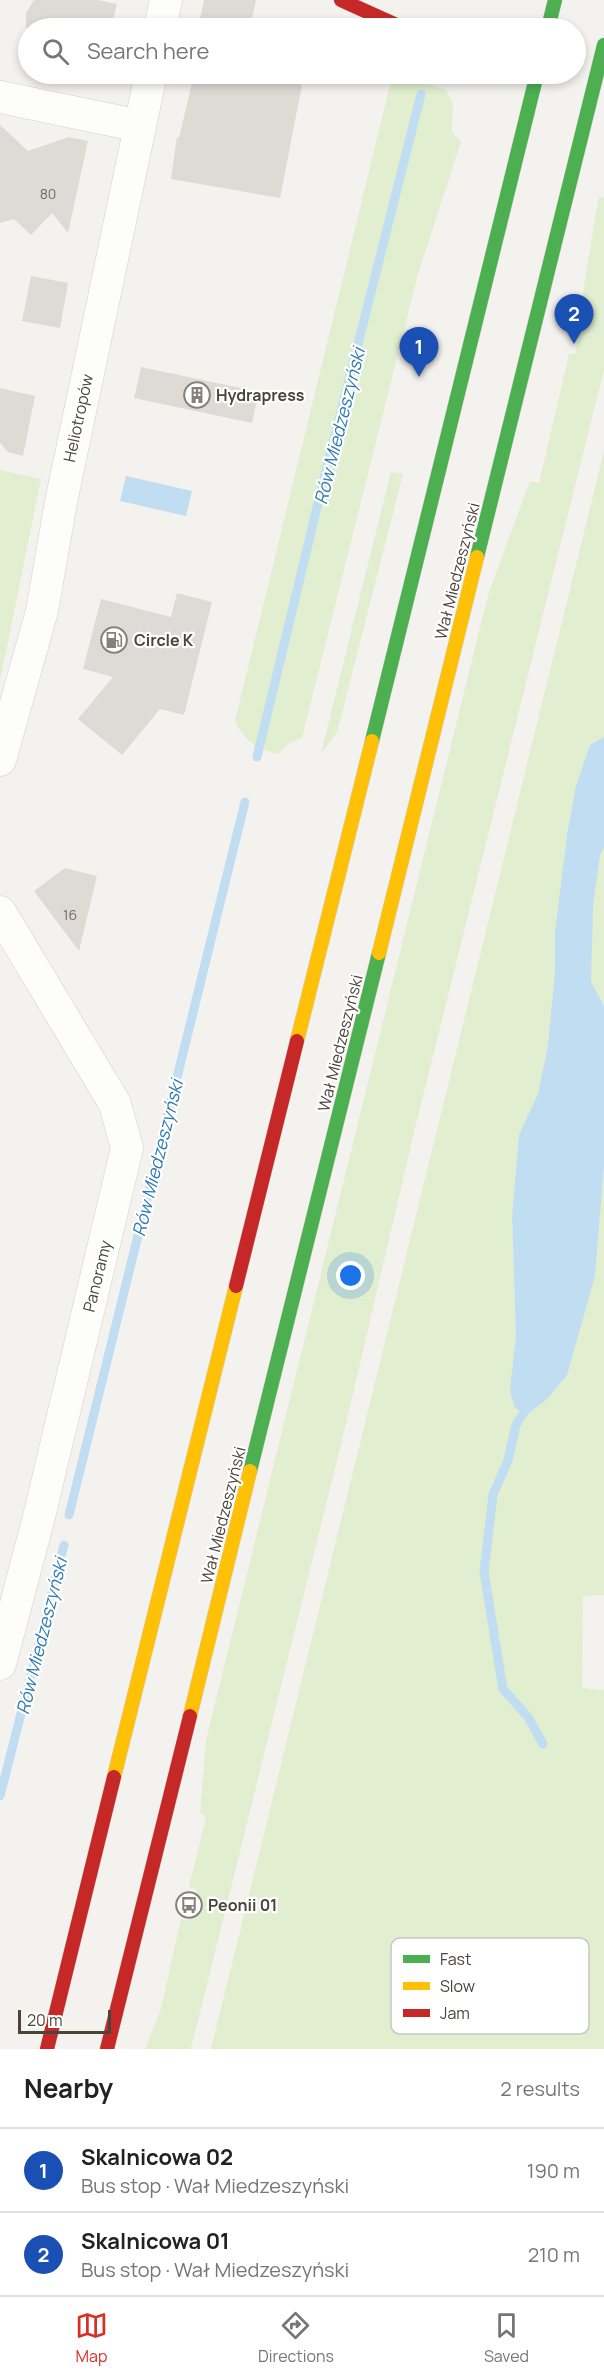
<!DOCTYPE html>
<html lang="en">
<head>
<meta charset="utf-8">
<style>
  :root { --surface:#fff; --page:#f2f2f2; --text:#222; --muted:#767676; --line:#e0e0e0; --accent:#d93025 }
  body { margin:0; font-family:Manrope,sans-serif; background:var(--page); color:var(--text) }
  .scale { position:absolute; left:18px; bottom:15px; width:93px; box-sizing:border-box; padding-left:6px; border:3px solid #4b4439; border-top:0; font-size:16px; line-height:21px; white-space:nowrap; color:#4b4439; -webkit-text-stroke:4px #fff; paint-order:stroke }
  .you { position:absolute; left:351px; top:1276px; width:21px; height:21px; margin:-15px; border:4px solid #fff; border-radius:50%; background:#1a73e8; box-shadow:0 0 0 9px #1a73e833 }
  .badge { display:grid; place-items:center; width:39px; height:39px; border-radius:50%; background:var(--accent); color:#fff; font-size:20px; font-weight:700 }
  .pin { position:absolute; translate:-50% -50px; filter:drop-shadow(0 2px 3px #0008) }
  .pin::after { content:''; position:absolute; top:32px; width:21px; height:18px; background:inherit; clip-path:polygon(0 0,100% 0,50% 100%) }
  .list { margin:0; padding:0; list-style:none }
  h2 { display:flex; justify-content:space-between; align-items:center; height:78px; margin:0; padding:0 24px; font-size:26px }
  h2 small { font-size:20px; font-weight:400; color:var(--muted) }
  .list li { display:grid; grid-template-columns:39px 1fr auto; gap:18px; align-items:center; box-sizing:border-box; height:84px; padding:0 24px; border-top:2px solid var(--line) }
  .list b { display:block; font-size:22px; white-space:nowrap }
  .list p { margin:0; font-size:20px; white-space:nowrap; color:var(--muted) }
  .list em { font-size:20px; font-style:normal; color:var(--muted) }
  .icon { flex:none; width:33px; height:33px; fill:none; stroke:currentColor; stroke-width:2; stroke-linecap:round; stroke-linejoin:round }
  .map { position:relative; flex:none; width:604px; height:2049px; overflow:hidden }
  .search { position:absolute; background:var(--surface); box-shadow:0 3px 9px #0003; left:18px; right:18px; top:18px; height:66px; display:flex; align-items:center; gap:15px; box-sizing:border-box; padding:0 21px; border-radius:33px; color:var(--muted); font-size:22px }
  .sheet { height:246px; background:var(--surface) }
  nav { display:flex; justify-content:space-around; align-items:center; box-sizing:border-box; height:84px; border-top:2px solid var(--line); background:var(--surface); font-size:16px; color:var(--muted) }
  nav a { display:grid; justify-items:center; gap:3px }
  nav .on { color:var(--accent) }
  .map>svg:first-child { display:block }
  .green { fill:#e1eecf }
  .water { fill:#c0ddf1 }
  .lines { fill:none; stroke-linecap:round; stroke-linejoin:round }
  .stream { stroke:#c0ddf1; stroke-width:9 }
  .building { fill:#dedbd6 }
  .street-casing { stroke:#d2d0cb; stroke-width:33 }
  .fast-casing { stroke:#d3cfc5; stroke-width:15 }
  .slow-casing { stroke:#d3cfc5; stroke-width:15 }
  .jam-casing { stroke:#d3cfc5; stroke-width:15 }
  .street { stroke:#fdfdfc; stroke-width:32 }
  .fast { stroke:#4caf50; stroke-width:14 }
  .slow { stroke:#ffc107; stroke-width:14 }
  .jam { stroke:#c62828; stroke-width:14 }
  .labels { text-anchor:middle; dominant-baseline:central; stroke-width:4.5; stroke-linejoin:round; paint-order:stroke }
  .number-label { font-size:14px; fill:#706a61 }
  .poi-label { font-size:16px; font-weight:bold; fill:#4b4439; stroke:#fff; text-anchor:start }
  .street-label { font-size:16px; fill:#4b4439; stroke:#fff }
  .water-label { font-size:18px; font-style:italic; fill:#2e7ab2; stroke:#fff }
  .key { fill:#fff; stroke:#c9c7c4; stroke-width:1.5 }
  .key-label { font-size:16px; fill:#4b4439 }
</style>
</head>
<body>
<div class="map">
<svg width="604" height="2049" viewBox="0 0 604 2049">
  <rect width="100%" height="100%" fill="#f4f2ee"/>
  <g class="green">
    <path d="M382 74H396L446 90 453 104 452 132 461 142 418 274 302 738 291 742 278 754C257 749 245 742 235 721L391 81Z"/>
    <path d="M599 197 604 198V370L415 1128 344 1432 191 2049H145L161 2009 181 1919 189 1921 197 1889 189 1887 206 1817 200 1813 206 1740 488 595 530 481 539 483 569 354H575L582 321 578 320C586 279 591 238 599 197Z"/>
    <polygon points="604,451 604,756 567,836 555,948 570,961 604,791 604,1053 557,1079 519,1135 512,1216 516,1336 512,1376 595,1276 604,1166 604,1595 583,1596 582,1688 604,1690 604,2049 211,2049"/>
    <polygon points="0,470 41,479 0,681"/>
    <polygon points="391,472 403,474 340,721 336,734 321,753"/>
  </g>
  <g class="water">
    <polygon points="126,476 192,491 186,516 120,501"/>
    <polygon points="604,737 604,847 600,855 593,906 591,982 604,1006 604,1166 595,1276 567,1375 548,1398 528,1414 515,1408 510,1391 516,1336 512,1216 519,1135 538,1094 548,1046 555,973 555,932 567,835 576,786 590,745"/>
  </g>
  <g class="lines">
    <g class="stream">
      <polyline points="257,757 319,499 421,94"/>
      <polyline points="526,1401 524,1412 516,1425 508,1460 493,1495 484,1572 503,1689 528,1717 543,1744"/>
      <polyline points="69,1515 245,802"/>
      <polyline points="0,1796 64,1545"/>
    </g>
  </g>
  <g class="building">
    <polygon points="34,0 98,0 117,4 111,28 26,28 26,13"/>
    <polygon points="204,0 256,0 250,28 198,28"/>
    <polygon points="194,74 246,74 302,85 280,198 171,179 177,137 179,138"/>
    <polygon points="0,125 28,151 69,137 88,141 68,233 52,213 31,235 14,219 0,223"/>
    <polygon points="31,276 68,283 60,328 22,321"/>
    <polygon points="141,367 259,392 252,423 134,398"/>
    <polygon points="0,388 35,396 23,456 8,452 0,443"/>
    <polygon points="177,593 212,602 184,715 160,709 122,755 78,719 113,677 83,669 101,599 171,617"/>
    <polygon points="65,868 97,876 79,951 34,891"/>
  </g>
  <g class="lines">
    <g class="street-casing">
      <g id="street">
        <polyline points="160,28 166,0"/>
        <polyline points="0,97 140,126"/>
        <polyline points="0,760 42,611 61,502 151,74"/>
        <polyline points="0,912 115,1104 127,1148 38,1521 0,1664"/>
      </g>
    </g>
    <g class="fast-casing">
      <g id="fast">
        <polyline points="548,28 555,0"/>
        <polyline points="477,557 604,45"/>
        <polyline points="372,741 537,74"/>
        <polyline points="250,1471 379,953"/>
      </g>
    </g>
    <g class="slow-casing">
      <g id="slow">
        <polyline points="379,953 477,557"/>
        <polyline points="297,1041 372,741"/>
        <polyline points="190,1716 250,1471"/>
        <polyline points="114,1777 236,1286"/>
      </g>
    </g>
    <g class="jam-casing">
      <g id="jam">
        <polyline points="341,0 403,28"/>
        <polyline points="236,1286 297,1041"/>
        <polyline points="47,2049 114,1777"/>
        <polyline points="107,2049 190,1716"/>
      </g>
    </g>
    <use href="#street" class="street"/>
    <use href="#fast" class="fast"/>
    <use href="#slow" class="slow"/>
    <use href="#jam" class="jam"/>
  </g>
  <defs>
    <g id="building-ring" transform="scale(1.35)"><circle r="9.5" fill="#fff" stroke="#868178" stroke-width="1.5"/><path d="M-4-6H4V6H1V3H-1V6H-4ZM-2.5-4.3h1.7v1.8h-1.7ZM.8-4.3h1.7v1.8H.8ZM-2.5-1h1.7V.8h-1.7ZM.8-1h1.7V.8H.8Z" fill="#868178"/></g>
    <g id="fuel-ring" transform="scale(1.35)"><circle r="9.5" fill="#fff" stroke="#868178" stroke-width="1.5"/><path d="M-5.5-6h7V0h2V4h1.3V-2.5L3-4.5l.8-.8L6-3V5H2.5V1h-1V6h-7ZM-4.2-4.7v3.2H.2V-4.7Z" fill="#868178"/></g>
    <g id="bus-ring" transform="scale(1.35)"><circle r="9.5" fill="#fff" stroke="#868178" stroke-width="1.5"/><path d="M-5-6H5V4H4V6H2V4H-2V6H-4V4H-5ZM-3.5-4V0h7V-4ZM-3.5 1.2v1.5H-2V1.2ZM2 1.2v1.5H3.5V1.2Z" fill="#868178"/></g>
  </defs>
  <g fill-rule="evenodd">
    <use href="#building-ring" x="197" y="395"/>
    <use href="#fuel-ring" x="114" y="640"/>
    <use href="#bus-ring" x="189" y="1905"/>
  </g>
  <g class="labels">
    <g class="number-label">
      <text x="48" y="193">80</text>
      <text x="70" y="914">16</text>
    </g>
    <g class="poi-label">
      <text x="216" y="395">Hydrapress</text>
      <text x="134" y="640">Circle K</text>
      <text x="208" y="1905">Peonii 01</text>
    </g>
    <g class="street-label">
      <text transform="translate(78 418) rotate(-78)">Heliotropów</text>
      <text transform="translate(457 571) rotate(-76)">Wał Miedzeszyński</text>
      <text transform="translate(340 1043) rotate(-76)">Wał Miedzeszyński</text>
      <text transform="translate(97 1276) rotate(-76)">Panoramy</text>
      <text transform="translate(223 1515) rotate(-76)">Wał Miedzeszyński</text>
    </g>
    <g class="water-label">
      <text transform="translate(339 426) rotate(-76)">Rów Miedzeszyński</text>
      <text transform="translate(157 1158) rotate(-76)">Rów Miedzeszyński</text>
      <text transform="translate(41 1636) rotate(-76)">Rów Miedzeszyński</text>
    </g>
  </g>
  <rect x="391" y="1938" width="198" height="96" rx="9" class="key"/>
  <rect x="403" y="1955" width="27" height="8" fill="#4caf50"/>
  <rect x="403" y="1982" width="27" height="8" fill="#ffc107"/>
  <rect x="403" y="2009" width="27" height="8" fill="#c62828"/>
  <g class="key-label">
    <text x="440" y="1965">Fast</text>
    <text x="440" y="1992">Slow</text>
    <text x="440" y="2019">Jam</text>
  </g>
</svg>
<div class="scale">20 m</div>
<div class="you"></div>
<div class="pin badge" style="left:419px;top:377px;background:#1a4fb4">1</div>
<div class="pin badge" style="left:574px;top:344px;background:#1a4fb4">2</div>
<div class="search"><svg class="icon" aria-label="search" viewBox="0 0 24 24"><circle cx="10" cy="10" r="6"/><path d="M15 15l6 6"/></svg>Search here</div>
</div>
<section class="sheet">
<h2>Nearby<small>2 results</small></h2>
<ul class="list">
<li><span class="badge" style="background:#1a4fb4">1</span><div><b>Skalnicowa 02</b><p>Bus stop · Wał Miedzeszyński</p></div><em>190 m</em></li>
<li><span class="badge" style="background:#1a4fb4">2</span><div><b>Skalnicowa 01</b><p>Bus stop · Wał Miedzeszyński</p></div><em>210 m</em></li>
</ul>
</section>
<nav>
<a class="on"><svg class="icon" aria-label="map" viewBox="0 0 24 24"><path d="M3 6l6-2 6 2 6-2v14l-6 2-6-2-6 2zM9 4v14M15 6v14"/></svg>Map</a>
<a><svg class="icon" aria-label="directions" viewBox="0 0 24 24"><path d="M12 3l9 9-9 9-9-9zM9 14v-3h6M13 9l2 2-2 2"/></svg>Directions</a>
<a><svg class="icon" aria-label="saved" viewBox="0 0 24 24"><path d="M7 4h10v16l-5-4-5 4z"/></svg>Saved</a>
</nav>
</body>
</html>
